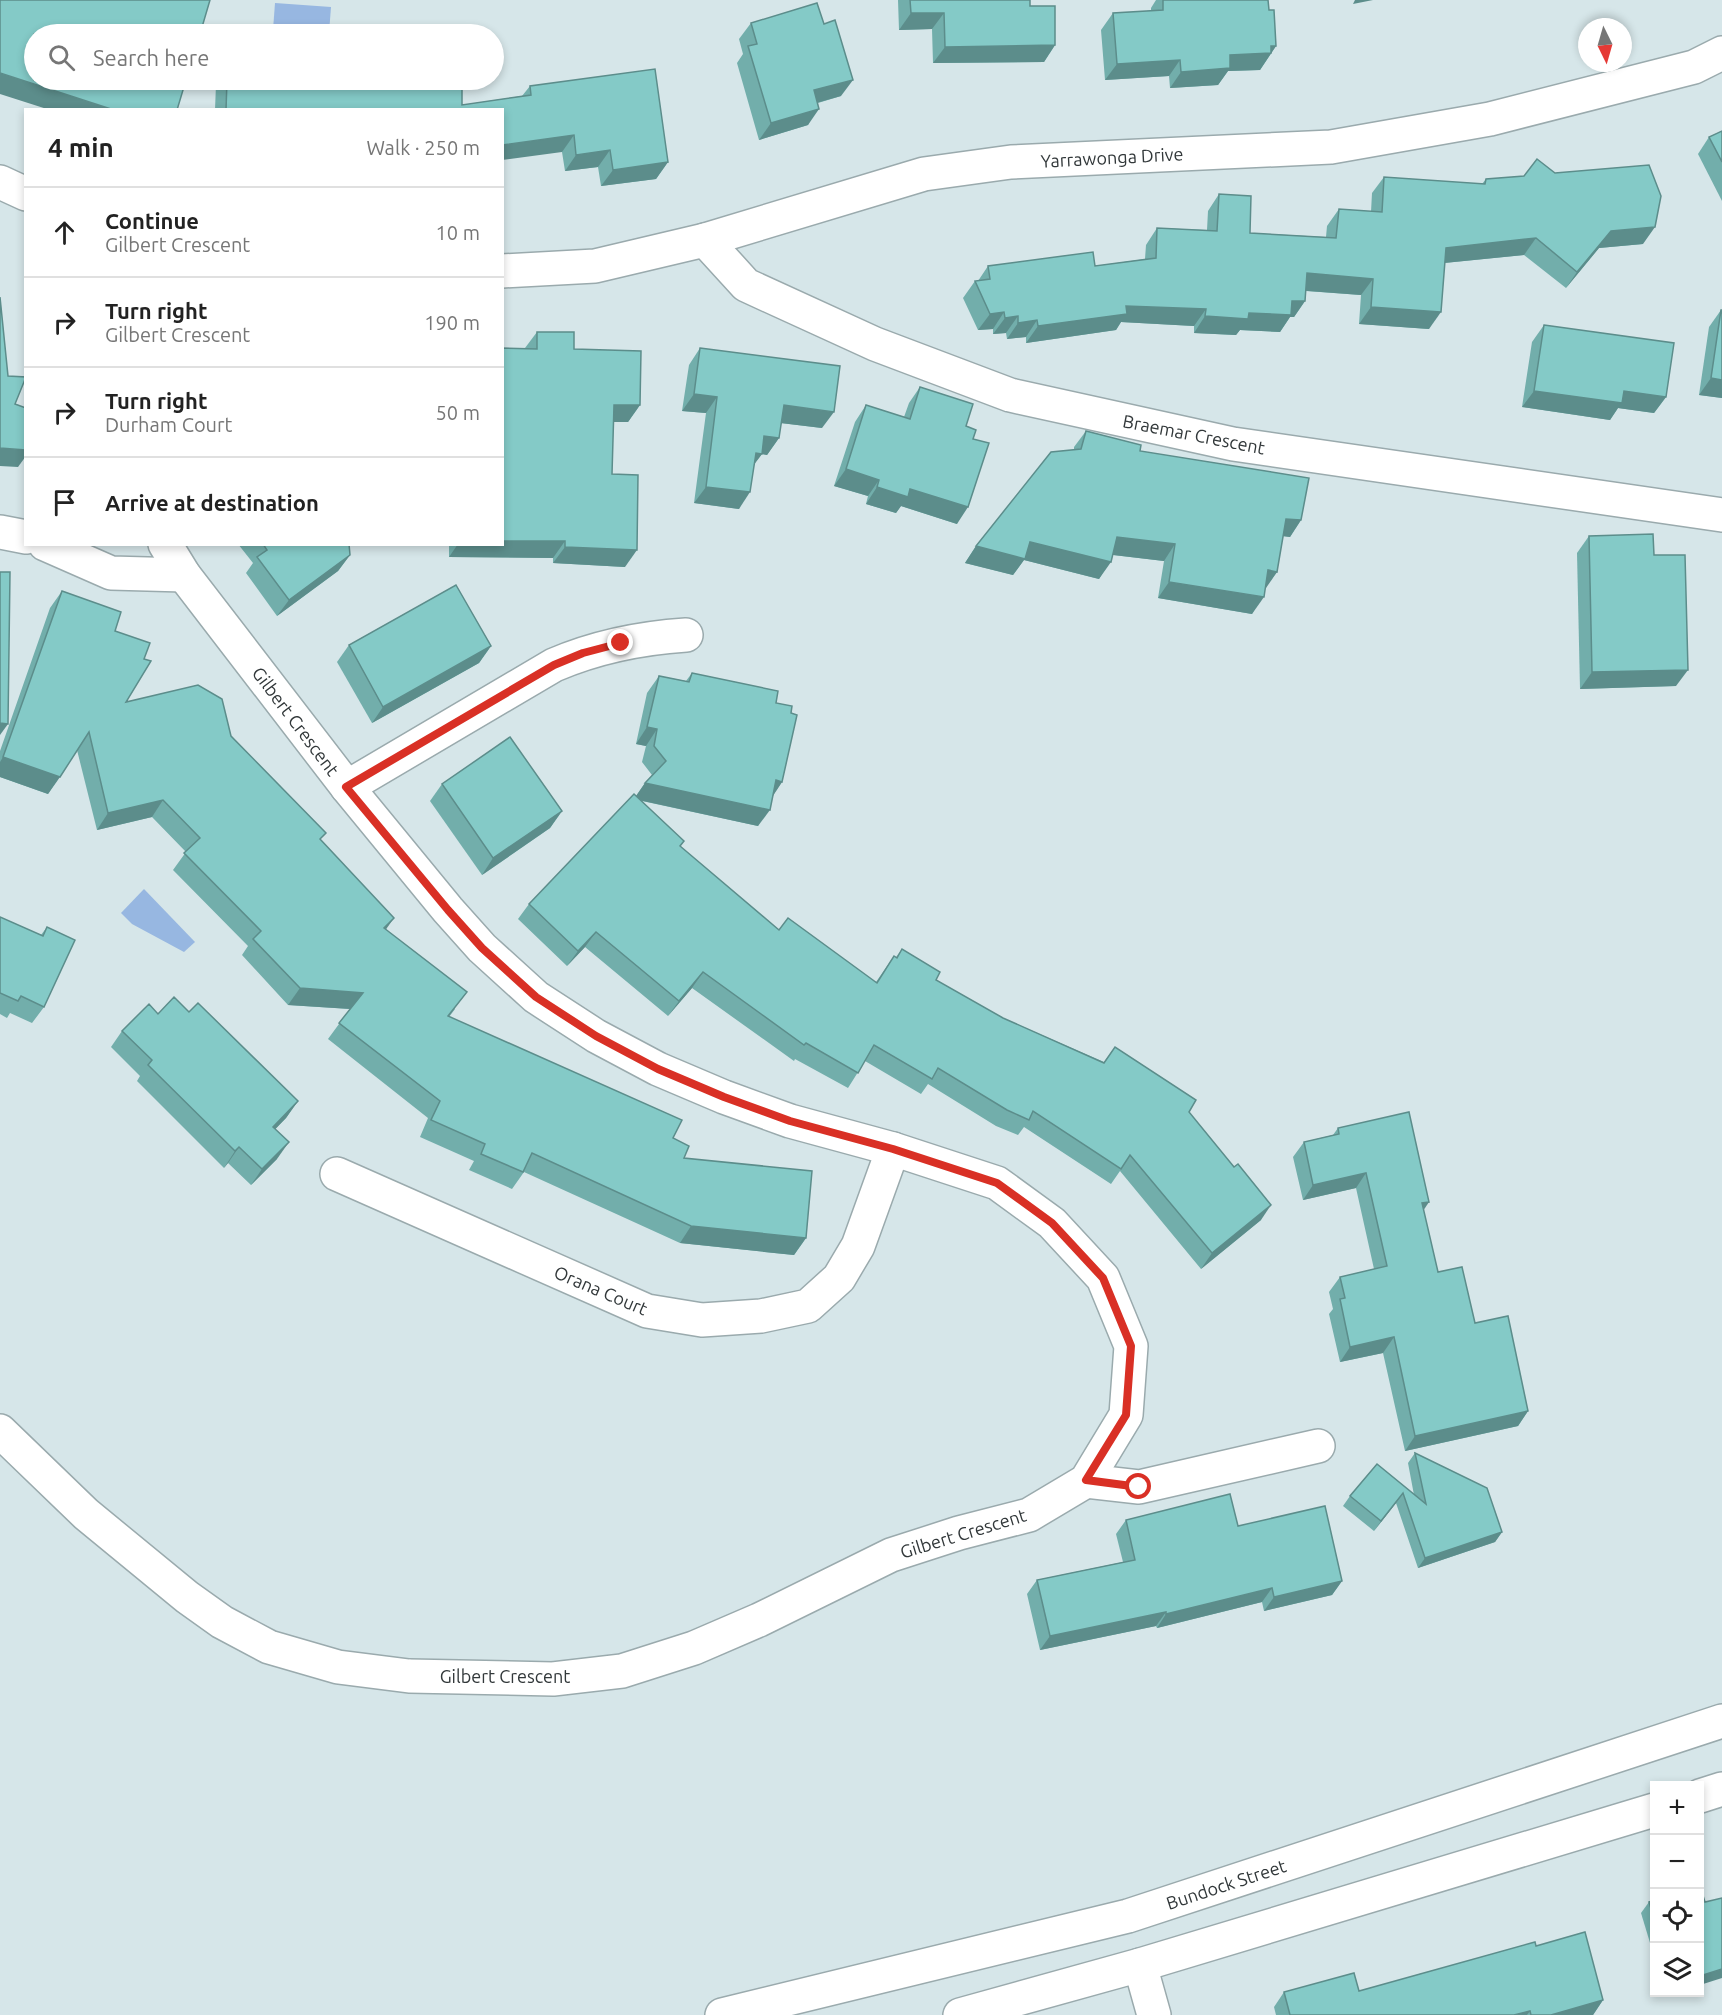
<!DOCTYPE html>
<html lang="en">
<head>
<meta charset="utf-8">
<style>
  :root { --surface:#fff; --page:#f2f2f2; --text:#222; --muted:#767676; --line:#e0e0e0 }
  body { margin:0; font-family:Ubuntu,sans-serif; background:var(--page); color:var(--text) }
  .controls { position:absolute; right:18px; bottom:18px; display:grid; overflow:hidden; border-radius:0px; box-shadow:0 3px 9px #0003 }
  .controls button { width:54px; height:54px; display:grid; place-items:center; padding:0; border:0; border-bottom:2px solid var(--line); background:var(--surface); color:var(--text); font:30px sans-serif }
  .compass { position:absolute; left:1578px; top:18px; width:54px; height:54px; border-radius:50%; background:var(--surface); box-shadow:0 3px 9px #0003; rotate:175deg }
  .stop { position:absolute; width:18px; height:18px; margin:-14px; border:4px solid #d93025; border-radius:50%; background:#fff }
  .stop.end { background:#d93025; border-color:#fff; box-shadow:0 2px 6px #0008 }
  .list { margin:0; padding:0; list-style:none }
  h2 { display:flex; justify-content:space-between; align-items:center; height:78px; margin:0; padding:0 24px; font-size:26px }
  h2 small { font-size:20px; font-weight:400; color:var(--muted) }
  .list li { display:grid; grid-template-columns:39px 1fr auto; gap:18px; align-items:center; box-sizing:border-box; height:90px; padding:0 24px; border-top:2px solid var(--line) }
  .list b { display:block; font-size:22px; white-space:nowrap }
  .list p { margin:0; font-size:20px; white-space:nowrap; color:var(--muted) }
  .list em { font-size:20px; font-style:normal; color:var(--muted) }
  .icon { flex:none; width:33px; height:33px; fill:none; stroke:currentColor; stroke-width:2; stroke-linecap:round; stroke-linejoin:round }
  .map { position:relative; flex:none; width:1722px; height:2015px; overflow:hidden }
  .search { position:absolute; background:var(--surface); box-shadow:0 3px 9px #0003; left:24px; top:24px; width:480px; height:66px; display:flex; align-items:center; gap:15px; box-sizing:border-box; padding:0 21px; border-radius:33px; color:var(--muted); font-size:22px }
  .panel { position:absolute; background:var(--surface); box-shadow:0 3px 9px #0003; left:24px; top:108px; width:480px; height:438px; border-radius:0px }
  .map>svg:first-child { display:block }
  .water { fill:#97b7e1 }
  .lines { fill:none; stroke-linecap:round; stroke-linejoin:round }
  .minor-casing { stroke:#9aaaad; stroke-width:36 }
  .secondary-casing { stroke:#9aaaad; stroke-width:36 }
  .minor { stroke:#fff; stroke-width:33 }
  .secondary { stroke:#fff; stroke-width:33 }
  .wall { fill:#72aeab }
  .shaded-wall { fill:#5c8d8b }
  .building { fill:#84cac7; stroke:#5c8d8b; stroke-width:1.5 }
  .route { stroke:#d93025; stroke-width:8 }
  .labels { text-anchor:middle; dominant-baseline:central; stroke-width:4.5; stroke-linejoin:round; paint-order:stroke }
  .street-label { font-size:18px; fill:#32383a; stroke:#fff }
</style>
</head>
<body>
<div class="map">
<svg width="1722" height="2015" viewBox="0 0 1722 2015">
  <rect width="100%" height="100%" fill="#d6e6e9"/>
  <g class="water">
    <polygon points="275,3 331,7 329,33 273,30"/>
    <polygon points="144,889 195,942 184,952 132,924 121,913"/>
  </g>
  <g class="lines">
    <g class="minor-casing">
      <g id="minor">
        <polyline points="0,182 26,194"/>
        <polyline points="705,240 746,285 875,344 1010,395 1233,444 1722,515"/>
        <polyline points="502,271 595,266 705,240 924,174 1011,162 1331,147 1490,119 1694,67 1722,53"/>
        <polyline points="0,532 26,537"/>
        <polyline points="45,544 111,573 184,575"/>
        <path d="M347 787 554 665C596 647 640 638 686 635"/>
        <polyline points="337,1174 647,1311 702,1320 761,1316 808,1306 839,1278 858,1246 893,1149"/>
        <polyline points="0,1431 86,1514 187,1597 222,1622 269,1647 338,1667 409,1676 553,1679 622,1671 694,1648 759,1620 891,1555 959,1533 1029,1515 1086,1481 1126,1415 1131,1346 1103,1278 1052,1223 997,1183 893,1149 790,1121 724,1097 658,1069 596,1036 536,997 482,948 448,910 347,787 184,575 165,544"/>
        <polyline points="1086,1481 1139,1487 1318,1446"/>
        <polyline points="1140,1965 1154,2015"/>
      </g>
    </g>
    <g class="secondary-casing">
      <g id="secondary">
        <polyline points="1700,1796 1722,1789"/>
        <polyline points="722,2015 1128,1916 1722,1721"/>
        <polyline points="960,2015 1140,1965 1654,1810"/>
      </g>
    </g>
    <use href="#minor" class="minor"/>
    <use href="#secondary" class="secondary"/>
  </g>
  <g class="wall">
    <polygon points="898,0 1030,0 1030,6 1055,45 1044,62 933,63 932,29 899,30"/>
    <polygon points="1156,0 1268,0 1269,10 1276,46 1260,70 1228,71 1218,85 1170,88 1169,76 1105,80 1101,30 1113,13 1151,11 1151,8"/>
    <polygon points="751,23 841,96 818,103 808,125 759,140 737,63 743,54 739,39"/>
    <polygon points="219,80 352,80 462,105 522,96 530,86 668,162 656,179 601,186 598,167 565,171 562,152 502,110 215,110 216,84"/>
    <polygon points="1722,131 1722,201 1698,154 1709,137"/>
    <polygon points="1384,177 1482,184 1486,179 1643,244 1599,248 1566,288 1524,255 1444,263 1429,329 1359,324 1361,295 1306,291 1305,301 1294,317 1290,317 1280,332 1240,330 1236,335 1194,333 1194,326 1121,322 1116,330 1026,343 1026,337 1007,339 1006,333 993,334 993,329 978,330 963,298 975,281 978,281 988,266 1095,266 1145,259 1146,245 1157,228 1207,230 1208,211 1219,194 1250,233 1326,237 1327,226 1339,209 1371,212 1372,193"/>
    <polygon points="1721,310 1722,398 1699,395 1709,327"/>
    <polygon points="1544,325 1666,397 1654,413 1618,408 1610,420 1522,407 1532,342"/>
    <polygon points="537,332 574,349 640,405 628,422 613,422 612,474 625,567 553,563 553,558 449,557 449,544 502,544 525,348"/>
    <polygon points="700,348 822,428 781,423 779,438 767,455 762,454 754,464 739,509 694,503 706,413 682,411 689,365"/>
    <polygon points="920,387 966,426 973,439 957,524 901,506 896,513 866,504 868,496 834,486 855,422 866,405 904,417 909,403"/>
    <polygon points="1086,431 1140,451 1301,520 1290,537 1283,536 1277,572 1265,588 1252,614 1158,598 1164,561 1113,555 1099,579 1024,560 1013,575 965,563 976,546 1074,450 1074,447"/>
    <polygon points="1589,536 1654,555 1676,686 1580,689 1577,553"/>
    <polygon points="238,544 349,544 350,555 338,571 277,616 246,573 253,563"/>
    <polygon points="62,591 115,631 126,702 231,736 321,840 386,930 455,1009 449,1017 673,1138 684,1158 806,1238 794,1255 680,1243 524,1172 512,1189 469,1170 474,1161 420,1137 428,1118 328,1039 350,1009 288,1005 242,955 248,946 173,870 186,852 152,817 97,830 77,750 48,794 0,777 0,751 50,608"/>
    <polygon points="349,645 491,646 479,663 372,723 337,662"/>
    <polygon points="692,673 776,703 782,782 773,795 758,826 642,801 681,847 779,930 876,982 894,956 896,957 902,949 936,980 1003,1018 1104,1062 1115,1047 1189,1112 1261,1220 1201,1269 1120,1171 1111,1184 1024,1127 1018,1135 996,1126 928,1084 921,1094 865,1061 848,1088 795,1059 794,1061 692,988 668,1016 585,947 567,966 518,919 529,904 636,796 645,783 652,775 642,762 646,746 636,744 647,693 659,676 686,681"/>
    <polygon points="442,784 562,811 550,828 482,875 430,801"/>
    <polygon points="0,917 41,935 47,927 44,1007 32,1023 10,1013 7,1018 0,1014"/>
    <polygon points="189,1012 298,1101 286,1118 275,1129 277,1159 251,1185 228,1163 224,1168 137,1081 140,1076 111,1047 122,1031 158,1014"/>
    <polygon points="1338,1128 1423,1210 1438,1272 1475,1323 1528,1411 1518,1426 1405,1451 1383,1353 1340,1362 1329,1314 1333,1309 1329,1292 1340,1277 1374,1269 1356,1188 1303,1200 1293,1157 1304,1142 1333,1135"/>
    <polygon points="1415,1453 1502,1532 1495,1542 1418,1568 1396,1503 1374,1531 1343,1506 1350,1496 1377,1464 1414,1495 1408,1463"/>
    <polygon points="1126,1520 1238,1526 1342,1581 1332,1595 1264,1611 1262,1602 1157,1628 1156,1626 1040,1650 1027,1594 1037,1580 1123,1562 1116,1534"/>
    <polygon points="1654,1900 1654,1956 1641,1913 1649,1902"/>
    <polygon points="1536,1946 1603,2000 1593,2015 1276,2015 1274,2007 1284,1992 1359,1991"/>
  </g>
  <g class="shaded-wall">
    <polygon points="1355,0 1373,0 1353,4"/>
    <polygon points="911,13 944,13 932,29 899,30"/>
    <polygon points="1055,45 1044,62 933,63 945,47"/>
    <polygon points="1271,46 1276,46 1260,70 1228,71 1218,85 1170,88 1181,72 1230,55"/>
    <polygon points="1180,60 1169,76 1105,80 1117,64"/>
    <polygon points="0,73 114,110 50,110 0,94"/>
    <polygon points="853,80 841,96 802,107 814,90"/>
    <polygon points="819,109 808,125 759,140 771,123"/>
    <polygon points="574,135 562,152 502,160 502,145"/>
    <polygon points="610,150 598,167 565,171 576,155"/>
    <polygon points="668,162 656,179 601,186 613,170"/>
    <polygon points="1655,227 1643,244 1599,248 1566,288 1577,272 1611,231"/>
    <polygon points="1536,238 1524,255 1434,264 1446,248"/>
    <polygon points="1307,273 1373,279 1361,295 1295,290"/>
    <polygon points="1292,301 1305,301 1294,317 1290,317 1280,332 1240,330 1236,335 1194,333 1205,316 1249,313"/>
    <polygon points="1126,306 1206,309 1194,326 1121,322 1116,330 1026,343 1038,326"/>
    <polygon points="1371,307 1441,312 1429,329 1359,324"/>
    <polygon points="1004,312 993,329 978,330 990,314"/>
    <polygon points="1018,316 1006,333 993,334 1005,318"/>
    <polygon points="1037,320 1026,337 1007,339 1018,323"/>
    <polygon points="1711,378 1722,380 1722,398 1699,395"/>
    <polygon points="1534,391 1624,391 1666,397 1654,413 1618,408 1610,420 1522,407"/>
    <polygon points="694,394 717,397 706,413 682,411"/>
    <polygon points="614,405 640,405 628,422 602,422"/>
    <polygon points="784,405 834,412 822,428 772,422"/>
    <polygon points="764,436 779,438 767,455 762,454 750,470 744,469"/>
    <polygon points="0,448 26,450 26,456 18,467 0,466"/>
    <polygon points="846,469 879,480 868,496 834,486"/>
    <polygon points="706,487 750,492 739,509 694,503"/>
    <polygon points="877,487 910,489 968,507 957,524 901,506 896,513 866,504"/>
    <polygon points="1286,519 1301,520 1290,537 1274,535"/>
    <polygon points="1117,537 1175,544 1164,561 1105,554"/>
    <polygon points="502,541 565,541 553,558 449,557 458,544 502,544"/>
    <polygon points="1030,542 1111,562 1099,579 1024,560 1013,575 965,563 976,546"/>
    <polygon points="565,547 637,550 625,567 553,563"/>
    <polygon points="350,555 338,571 277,616 289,600"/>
    <polygon points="1268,570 1277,572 1266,588 1257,587"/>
    <polygon points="1169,582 1264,597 1252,614 1158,598"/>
    <polygon points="491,646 479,663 372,723 383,707"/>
    <polygon points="1688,670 1676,686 1580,689 1592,672"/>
    <polygon points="0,723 8,724 0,735"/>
    <polygon points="647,727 657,729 646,746 636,744"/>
    <polygon points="3,757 60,777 48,794 0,777 0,762"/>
    <polygon points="776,780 782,782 771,799"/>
    <polygon points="645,783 770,810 758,826 634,799"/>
    <polygon points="163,800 152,817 97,830 108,813"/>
    <polygon points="562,811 550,828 482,875 493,858"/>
    <polygon points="394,918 382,935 384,928"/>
    <polygon points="596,932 585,947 567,966 578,951"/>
    <polygon points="703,972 692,988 668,1016 679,1001"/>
    <polygon points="300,988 363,993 351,1009 288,1005"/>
    <polygon points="298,1101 286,1118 261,1144 273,1127"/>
    <polygon points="289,1142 277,1159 251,1185 262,1169"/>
    <polygon points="239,1147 228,1163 224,1168 235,1151"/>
    <polygon points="1366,1173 1356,1188 1303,1200 1313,1185"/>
    <polygon points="1429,1202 1419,1217 1422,1203"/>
    <polygon points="1271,1205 1261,1220 1201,1269 1212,1253"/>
    <polygon points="691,1226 806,1238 794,1255 680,1243"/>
    <polygon points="1394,1337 1383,1353 1340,1362 1350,1347"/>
    <polygon points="1528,1411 1518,1426 1405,1451 1415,1436"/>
    <polygon points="1403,1493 1396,1503 1374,1531 1381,1521"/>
    <polygon points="1502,1532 1495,1542 1418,1568 1425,1558"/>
    <polygon points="1342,1581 1332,1595 1264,1611 1274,1597"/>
    <polygon points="1272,1588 1262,1602 1157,1628 1166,1614"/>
    <polygon points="1166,1612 1156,1626 1040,1650 1050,1636"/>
    <polygon points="1722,1969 1722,1978 1700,1985 1700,1976"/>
    <polygon points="1603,2000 1593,2015 1551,2015"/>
    <polygon points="1530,2011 1527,2015 1514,2015"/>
  </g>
  <g class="building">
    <polygon points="0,0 210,0 200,34 34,34 34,80 186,80 177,110 114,110 0,73"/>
    <polygon points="910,0 1030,0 1030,6 1055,6 1055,45 945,47 944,13 911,13"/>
    <polygon points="1163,0 1268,0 1269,10 1274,10 1276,46 1271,46 1271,53 1230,55 1230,68 1181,72 1180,60 1117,64 1113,13 1163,10"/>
    <polygon points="817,3 824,24 835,20 853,80 814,90 819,109 771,123 748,46 757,44 751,23"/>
    <polygon points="655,69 668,162 613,170 610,150 576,155 574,135 502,145 502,110 226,110 227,80 352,80 462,84 462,105 531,95 530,86"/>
    <polygon points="1722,131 1722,162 1709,137"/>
    <polygon points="1537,159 1555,173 1649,165 1661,196 1655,227 1611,231 1577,272 1536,238 1446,248 1441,312 1371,307 1373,279 1307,273 1305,301 1292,301 1291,315 1249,313 1248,319 1205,316 1206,309 1126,306 1127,314 1038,326 1037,320 1018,323 1018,316 1005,318 1004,312 990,314 975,281 990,279 988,266 1093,252 1095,266 1156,258 1157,228 1217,231 1219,194 1251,196 1250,233 1336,238 1339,209 1382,212 1384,177 1485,184 1486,179 1524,176"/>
    <polygon points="0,297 8,376 26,377 15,404 26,408 26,450 0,448"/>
    <polygon points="1721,310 1722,310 1722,380 1711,378"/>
    <polygon points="1544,325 1674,343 1666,397 1624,391 1622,403 1534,391"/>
    <polygon points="537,332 574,332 574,349 641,351 640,405 614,405 612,474 638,475 637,550 565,547 565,541 502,541 502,348 537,349"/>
    <polygon points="700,348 840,366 834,412 784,405 779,438 764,436 762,454 756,453 750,492 706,487 717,397 694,394"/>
    <polygon points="920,387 973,404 966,426 976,430 973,439 989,443 968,507 910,489 908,497 877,487 879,480 846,469 866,405 910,419"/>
    <polygon points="1086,431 1141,445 1140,451 1309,478 1301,520 1286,519 1277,572 1268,570 1264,597 1169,582 1175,544 1117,537 1111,562 1030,542 1025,559 976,546 1051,452 1081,449"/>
    <polygon points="1653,534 1654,555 1685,555 1688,670 1592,672 1589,536"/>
    <polygon points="263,544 349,544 350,555 289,600 257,557 267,550"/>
    <polygon points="0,572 10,572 8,724 0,723"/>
    <polygon points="456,585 491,646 383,707 349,645"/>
    <polygon points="62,591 121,612 115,631 150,643 144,659 151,661 126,702 198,685 222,699 231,736 326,833 320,839 394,918 384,928 467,992 448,1016 682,1120 673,1138 689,1146 684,1158 812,1171 806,1238 691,1226 532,1153 523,1172 481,1154 485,1144 431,1120 440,1101 339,1023 363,993 300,988 253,939 261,931 184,853 200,838 163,800 108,813 89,732 60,777 3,757"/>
    <polygon points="692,673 778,691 776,703 792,706 791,713 797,715 782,782 776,780 770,810 645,783 666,761 654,746 657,729 647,727 659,676 689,682"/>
    <polygon points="510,737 562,811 493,858 442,784"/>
    <polygon points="634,794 684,841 680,846 779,930 788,918 877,983 894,956 897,958 902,949 940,972 936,980 1003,1018 1104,1063 1115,1047 1196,1100 1189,1112 1234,1167 1238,1164 1271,1205 1212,1253 1130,1155 1121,1169 1033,1111 1029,1120 1007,1110 938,1068 932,1079 874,1045 858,1073 806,1043 804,1045 703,972 679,1001 596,932 578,951 529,904"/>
    <polygon points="0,917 43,936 47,927 75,940 44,1007 21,996 18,1001 0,993"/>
    <polygon points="174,997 189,1012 198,1003 298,1101 273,1127 289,1142 262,1169 239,1147 235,1151 148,1065 152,1060 122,1031 149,1004 158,1014"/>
    <polygon points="1409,1112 1429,1202 1422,1203 1438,1272 1462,1267 1475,1323 1508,1316 1528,1411 1415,1436 1394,1337 1350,1347 1340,1299 1345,1298 1340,1277 1387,1266 1366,1173 1313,1185 1304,1142 1339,1134 1338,1128"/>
    <polygon points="1415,1453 1487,1488 1502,1532 1425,1558 1403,1493 1381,1521 1350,1496 1377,1464 1426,1504"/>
    <polygon points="1230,1494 1238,1526 1325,1506 1342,1581 1274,1597 1272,1588 1166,1614 1166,1612 1050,1636 1037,1580 1135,1560 1126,1520"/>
    <polygon points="1700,1886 1705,1902 1722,1898 1722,1969 1700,1976"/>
    <polygon points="1654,1900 1654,1919 1649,1902"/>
    <polygon points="1585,1932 1603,2000 1551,2015 1531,2015 1530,2011 1514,2015 1290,2015 1284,1992 1354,1973 1359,1991 1535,1942 1536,1946"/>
  </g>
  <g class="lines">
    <polyline class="route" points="621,643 583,653 554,665 346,787 448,910 482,948 536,997 596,1036 658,1069 724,1097 790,1121 893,1149 997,1183 1052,1223 1103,1278 1131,1346 1126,1415 1086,1480 1139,1487"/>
  </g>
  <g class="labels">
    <g class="street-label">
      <text transform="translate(1112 157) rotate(-3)">Yarrawonga Drive</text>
      <text transform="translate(1194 434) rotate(11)">Braemar Crescent</text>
      <text transform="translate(296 721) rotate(53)">Gilbert Crescent</text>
      <text transform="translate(601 1290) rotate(23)">Orana Court</text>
      <text transform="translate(963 1533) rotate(-17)">Gilbert Crescent</text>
      <text x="505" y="1676">Gilbert Crescent</text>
      <text transform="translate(1226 1884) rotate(-18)">Bundock Street</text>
    </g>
  </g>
</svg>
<div class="controls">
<button>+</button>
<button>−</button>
<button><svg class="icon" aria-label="locate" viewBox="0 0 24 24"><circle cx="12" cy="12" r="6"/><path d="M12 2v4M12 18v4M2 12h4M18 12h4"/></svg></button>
<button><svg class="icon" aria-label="layers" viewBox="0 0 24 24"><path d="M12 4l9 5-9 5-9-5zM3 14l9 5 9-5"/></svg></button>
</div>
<svg class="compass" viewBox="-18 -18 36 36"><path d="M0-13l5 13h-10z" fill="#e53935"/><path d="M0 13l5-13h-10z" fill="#767676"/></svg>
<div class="stop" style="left:1139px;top:1487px"></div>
<div class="stop end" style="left:621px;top:643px"></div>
<div class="search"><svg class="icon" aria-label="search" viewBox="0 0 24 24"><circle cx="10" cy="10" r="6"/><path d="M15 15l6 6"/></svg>Search here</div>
<section class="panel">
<h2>4 min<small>Walk · 250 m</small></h2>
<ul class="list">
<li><svg class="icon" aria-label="ahead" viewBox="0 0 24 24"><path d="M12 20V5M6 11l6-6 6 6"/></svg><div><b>Continue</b><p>Gilbert Crescent</p></div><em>10 m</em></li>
<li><svg class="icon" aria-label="right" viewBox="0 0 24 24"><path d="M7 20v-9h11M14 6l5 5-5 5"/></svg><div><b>Turn right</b><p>Gilbert Crescent</p></div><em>190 m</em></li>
<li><svg class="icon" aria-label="right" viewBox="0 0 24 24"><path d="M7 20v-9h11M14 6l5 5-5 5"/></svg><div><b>Turn right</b><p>Durham Court</p></div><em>50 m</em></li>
<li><svg class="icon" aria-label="arrive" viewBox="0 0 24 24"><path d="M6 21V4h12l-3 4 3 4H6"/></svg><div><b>Arrive at destination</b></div></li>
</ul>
</section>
</div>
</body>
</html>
